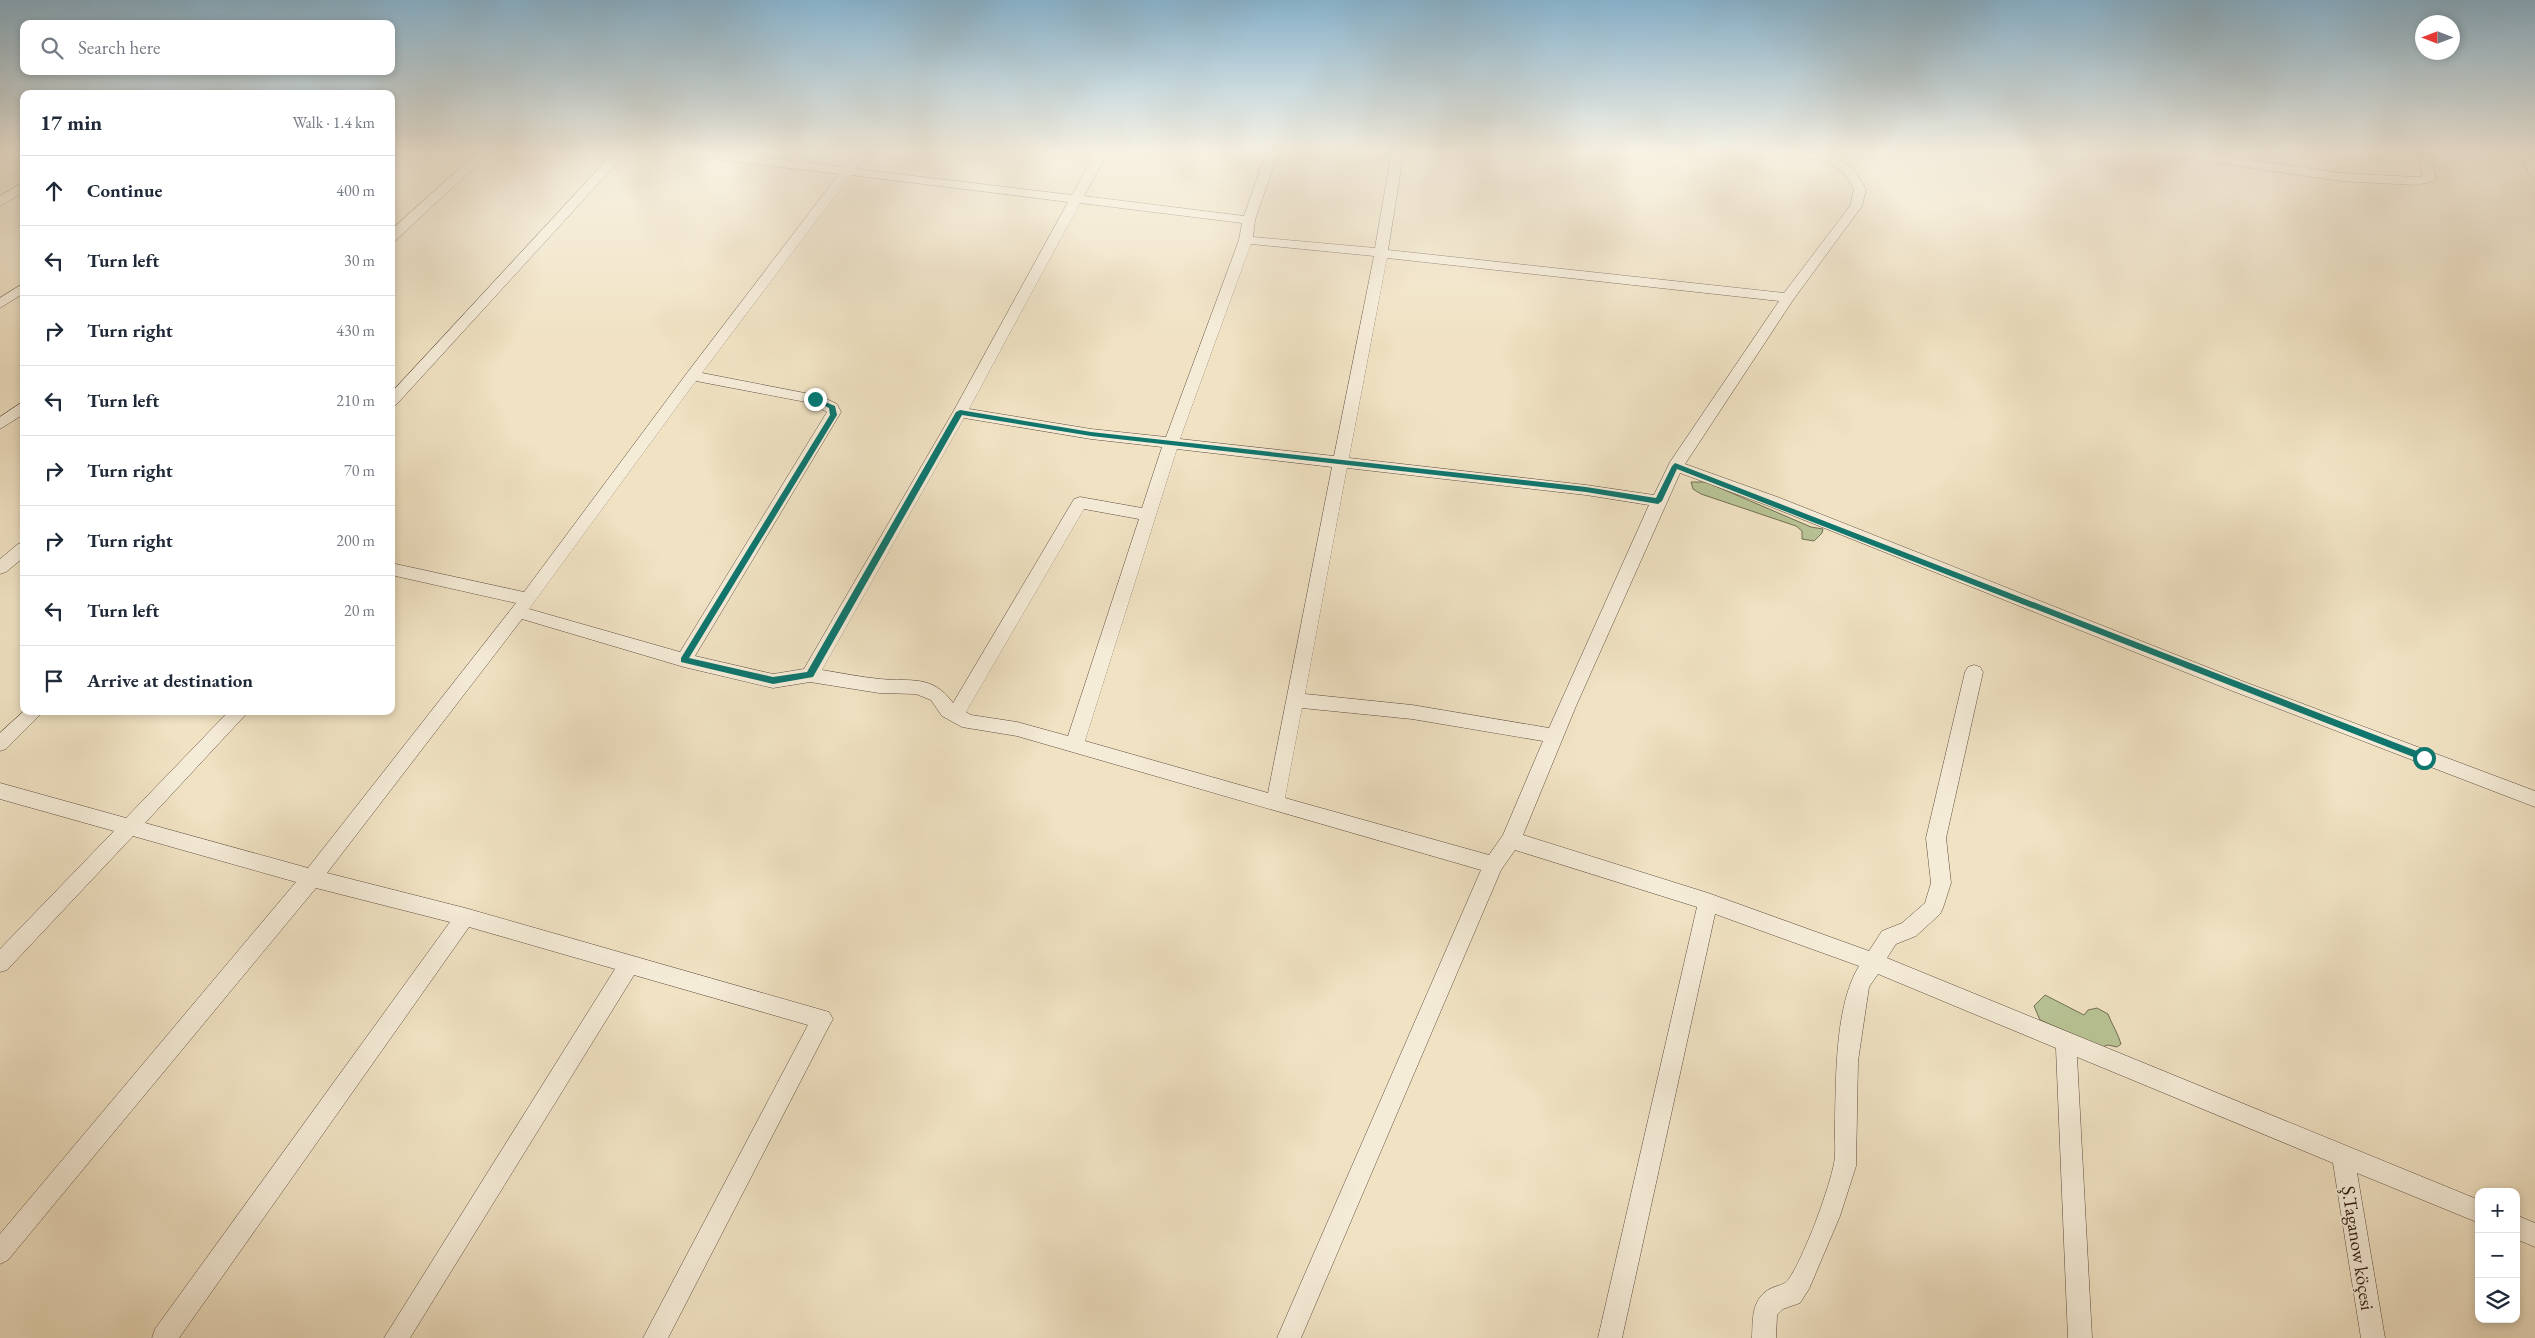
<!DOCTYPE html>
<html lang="en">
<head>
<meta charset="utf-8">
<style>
  :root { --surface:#fff; --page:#f2f2f3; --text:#1f2937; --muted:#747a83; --line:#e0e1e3 }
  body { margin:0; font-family:"EB Garamond",serif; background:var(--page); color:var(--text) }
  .controls { position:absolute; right:15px; bottom:15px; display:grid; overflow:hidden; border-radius:10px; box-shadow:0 2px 8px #0003 }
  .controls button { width:45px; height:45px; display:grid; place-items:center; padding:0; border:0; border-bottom:1px solid var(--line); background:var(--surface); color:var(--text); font:25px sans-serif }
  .compass { position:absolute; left:2415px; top:15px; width:45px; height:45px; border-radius:50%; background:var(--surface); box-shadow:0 2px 8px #0003; rotate:270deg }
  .stop { position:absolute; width:15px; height:15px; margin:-11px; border:4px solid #0f766e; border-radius:50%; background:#fff }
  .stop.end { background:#0f766e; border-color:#fff; box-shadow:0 1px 5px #0008 }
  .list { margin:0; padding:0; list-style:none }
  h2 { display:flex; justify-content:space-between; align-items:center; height:65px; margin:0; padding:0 20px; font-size:21px }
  h2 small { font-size:16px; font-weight:400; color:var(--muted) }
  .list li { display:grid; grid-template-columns:32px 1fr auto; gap:15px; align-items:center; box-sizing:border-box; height:70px; padding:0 20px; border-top:1px solid var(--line) }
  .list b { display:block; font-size:19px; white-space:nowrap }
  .list em { font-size:16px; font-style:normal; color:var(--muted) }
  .icon { flex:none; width:28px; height:28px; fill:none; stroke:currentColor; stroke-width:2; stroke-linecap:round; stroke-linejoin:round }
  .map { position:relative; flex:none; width:2535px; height:1338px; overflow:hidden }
  .search { position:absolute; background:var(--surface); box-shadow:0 2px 8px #0003; left:20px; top:20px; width:375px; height:55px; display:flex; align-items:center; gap:12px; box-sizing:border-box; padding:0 18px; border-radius:10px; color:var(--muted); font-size:19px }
  .panel { position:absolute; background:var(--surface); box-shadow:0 2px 8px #0003; left:20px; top:90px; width:375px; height:625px; border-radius:10px }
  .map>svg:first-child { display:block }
  .green { fill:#b8c395; stroke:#736e53 }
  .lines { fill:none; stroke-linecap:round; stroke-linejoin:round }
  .minor-casing { stroke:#5e4c3e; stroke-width:1 }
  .minor { fill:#f5ecd8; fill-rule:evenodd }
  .route { fill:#0f766e }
  .labels { text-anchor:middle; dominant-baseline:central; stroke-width:4; stroke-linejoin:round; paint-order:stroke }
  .near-street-label { font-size:19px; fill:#2e1a11; stroke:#f5ecd8 }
</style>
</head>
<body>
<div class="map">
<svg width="2535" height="1338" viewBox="0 0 2535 1338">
  <rect width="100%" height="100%" fill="#f0e2c3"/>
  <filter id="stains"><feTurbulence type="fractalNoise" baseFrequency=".004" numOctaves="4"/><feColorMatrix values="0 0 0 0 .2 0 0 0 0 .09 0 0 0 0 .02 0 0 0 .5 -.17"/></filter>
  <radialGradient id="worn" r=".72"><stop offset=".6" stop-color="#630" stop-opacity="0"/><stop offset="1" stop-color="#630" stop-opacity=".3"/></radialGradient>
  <g class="green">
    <polygon points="1691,482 1706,482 1811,527 1823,529 1822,533 1814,541 1802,539 1802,531 1796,526 1701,494 1693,489"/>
    <path d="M2045 995 2084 1015 2088 1010 2097 1008 2108 1014C2112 1025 2118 1033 2121 1044L2117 1047 2108 1045 2102 1047 2040 1020 2034 1006Z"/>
  </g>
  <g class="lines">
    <g class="minor-casing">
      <g id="minor">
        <polygon points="480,150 493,150 396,240 391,241 391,230"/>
        <polygon points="616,150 629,150 396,405 391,407 391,393"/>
        <path d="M666 150H701L845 167 858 150H870L856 169 1072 195 1097 150H1109L1084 196 1244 216 1267 150H1279L1255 220 1253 237 1375 248 1392 150H1404L1388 250 1784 293 1850 206 1854 189 1844 173 1824 160 1717 154 1711 150H1772L1831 154 1853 168 1866 189 1862 206 1793 300 1685 464 1780 498 2242 681 2535 791V807L2230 690 1769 506 1680 473 1576 706 1523 835 1708 893 1869 951 1882 931 1902 923 1925 903 1931 883 1926 838 1965 672 1968 667 1974 665 1980 667 1983 672 1946 838 1951 883 1943 908 1940 914 1916 936 1896 944 1887 958 2479 1200V1223L2357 1173 2385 1338H2361L2333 1163 2077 1057 2092 1338H2068L2056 1048 1878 974 1869 987 1858 1061 1856 1166 1840 1216 1809 1289 1800 1303 1783 1309 1777 1315 1776 1338H1752C1753 1320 1751 1301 1768 1290 1780 1283 1784 1288 1792 1274 1807 1248 1826 1197 1833 1168 1837 1154 1834 1136 1835 1122 1836 1077 1835 1005 1859 966L1715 914 1622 1338H1598L1697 907 1515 850 1501 870 1301 1338H1277L1481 870 1017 736 962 727 942 716 931 700 916 694 879 693 810 682 773 688 684 667 522 619 327 873 465 908 829 1012 833 1019 829 1026 668 1338H643L808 1025 634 975 410 1338H384L615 969 469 927 179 1338H152L155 1329 450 922 316 888 8 1260 0 1264V1234L296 882 133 836 7 970 0 972V949L114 831 0 799V783L126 818 229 711H249L145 823 308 868 516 603 391 575V563L524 592 687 373 839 174 672 154ZM851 175 1068 202 953 412 804 669 773 674 695 656 841 412 837 404 820 396 702 373ZM1080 203 1242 223 1239 240 1166 437 1091 429 969 409ZM1251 244 1374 256 1334 456 1180 439ZM1387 258 1779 301 1670 462 1654 495 1586 485 1349 458ZM696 381 811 403 827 412 680 652 529 609ZM964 418 1091 439 1162 447 1142 508 1080 497 1074 499 953 703C932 674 911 682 880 679 860 677 841 673 822 670ZM1177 449 1332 467 1268 793 1085 741ZM1347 468 1586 495 1649 505 1549 728 1412 705 1305 694ZM1084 509 1139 519 1068 736 1017 722 971 715 966 712ZM1302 708 1412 719 1543 741 1503 835 1489 855 1285 798Z"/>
        <polygon points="2153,150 2183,150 2340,173 2416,177 2423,176 2416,150 2428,150 2436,178 2434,181 2416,185 2340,181 2159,154"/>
        <polygon points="2520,150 2532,150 2535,158 2535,178 2529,174"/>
        <polygon points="24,182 24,192 0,206 0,196"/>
        <polygon points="24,283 24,293 0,308 0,298"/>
        <polygon points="24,401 24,414 0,429 0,417"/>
        <polygon points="24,542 24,557 6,572 0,574 0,559 18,544"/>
        <polygon points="24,711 44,711 6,749 0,751 0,733"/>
        <polygon points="2516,1215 2535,1223 2535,1247 2516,1239"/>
      </g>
    </g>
    <use href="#minor" class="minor"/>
  </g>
  <linearGradient id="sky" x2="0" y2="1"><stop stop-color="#89b8d5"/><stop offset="0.45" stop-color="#f8f2e4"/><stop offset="1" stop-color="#f8f2e4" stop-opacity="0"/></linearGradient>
  <rect width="2535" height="337" fill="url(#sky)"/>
  <polygon class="route" points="813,397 835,406 837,415 689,658 773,677 807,672 956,412 960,410 1091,432 1586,487 1656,498 1672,466 1675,463 2427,755 2429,758 2427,760 2421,760 1677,469 1662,501 1658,504 1586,492 1091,436 962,415 813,677 773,684 681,662 681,658 830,415 829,408 813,400"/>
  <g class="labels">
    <g class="near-street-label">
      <text transform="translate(2358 1248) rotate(81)">Ş.Taganow köçesi</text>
    </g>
  </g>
  <rect width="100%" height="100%" filter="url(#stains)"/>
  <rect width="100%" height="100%" fill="url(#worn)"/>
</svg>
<div class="controls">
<button>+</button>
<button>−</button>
<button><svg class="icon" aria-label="layers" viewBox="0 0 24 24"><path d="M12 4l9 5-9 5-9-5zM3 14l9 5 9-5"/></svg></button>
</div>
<svg class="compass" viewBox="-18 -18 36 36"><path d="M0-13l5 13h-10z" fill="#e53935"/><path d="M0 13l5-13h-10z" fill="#747a83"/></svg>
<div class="stop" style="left:2424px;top:758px"></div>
<div class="stop end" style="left:815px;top:399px"></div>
<div class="search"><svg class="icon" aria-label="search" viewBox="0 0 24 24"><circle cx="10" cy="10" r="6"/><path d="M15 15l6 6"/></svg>Search here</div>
<section class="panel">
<h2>17 min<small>Walk · 1.4 km</small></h2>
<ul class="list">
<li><svg class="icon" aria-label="ahead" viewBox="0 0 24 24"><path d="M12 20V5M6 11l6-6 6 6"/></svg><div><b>Continue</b></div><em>400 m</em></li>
<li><svg class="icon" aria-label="left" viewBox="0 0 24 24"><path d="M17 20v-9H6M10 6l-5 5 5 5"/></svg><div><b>Turn left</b></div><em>30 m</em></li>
<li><svg class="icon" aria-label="right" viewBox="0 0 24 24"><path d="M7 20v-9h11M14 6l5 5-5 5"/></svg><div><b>Turn right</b></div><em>430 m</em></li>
<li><svg class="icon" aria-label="left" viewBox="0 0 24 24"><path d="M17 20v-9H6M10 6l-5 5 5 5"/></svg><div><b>Turn left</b></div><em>210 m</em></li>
<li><svg class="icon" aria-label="right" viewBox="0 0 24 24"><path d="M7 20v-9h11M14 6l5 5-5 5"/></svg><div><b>Turn right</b></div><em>70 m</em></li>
<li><svg class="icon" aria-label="right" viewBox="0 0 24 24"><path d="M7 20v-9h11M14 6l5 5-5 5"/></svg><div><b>Turn right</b></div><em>200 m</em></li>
<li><svg class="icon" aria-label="left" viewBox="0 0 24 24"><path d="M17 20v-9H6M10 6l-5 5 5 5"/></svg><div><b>Turn left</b></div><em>20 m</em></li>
<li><svg class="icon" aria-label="arrive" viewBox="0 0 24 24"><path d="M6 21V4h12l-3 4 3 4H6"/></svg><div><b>Arrive at destination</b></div></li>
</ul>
</section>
</div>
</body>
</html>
